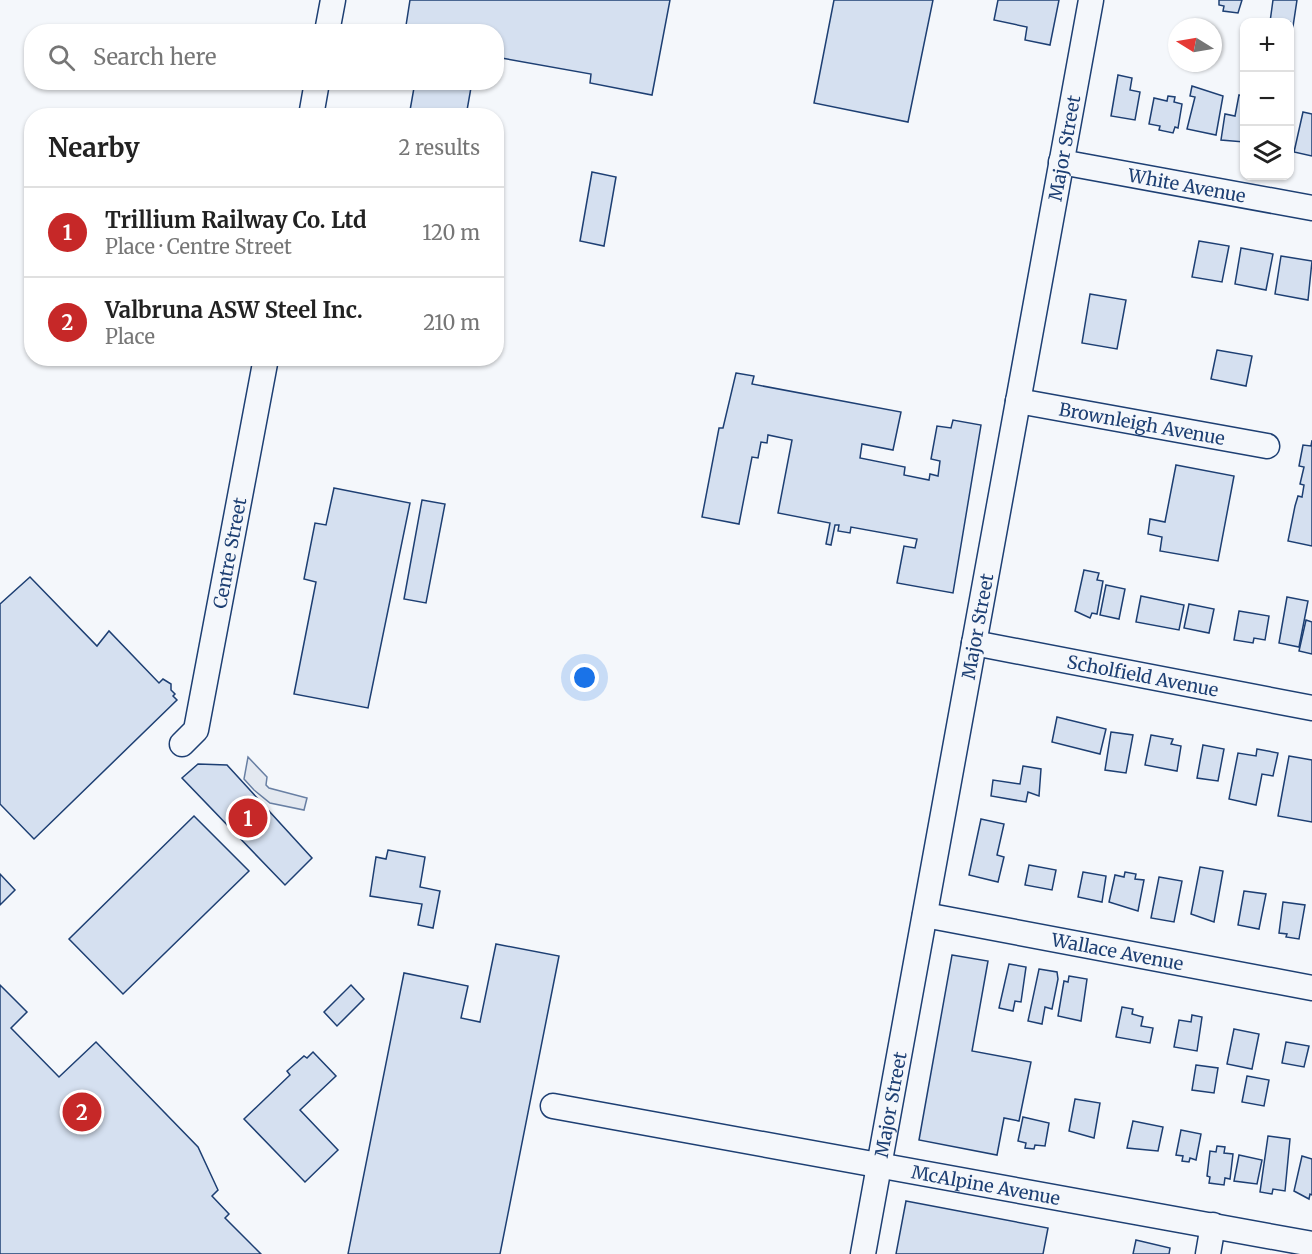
<!DOCTYPE html>
<html lang="en">
<head>
<meta charset="utf-8">
<style>
  :root { --surface:#fff; --page:#f6f6f6; --text:#222; --muted:#767676; --line:#e0e0e0; --accent:#c62828 }
  body { margin:0; font-family:Merriweather,serif; background:var(--page); color:var(--text) }
  .controls { position:absolute; right:18px; top:18px; display:grid; overflow:hidden; border-radius:12px; box-shadow:0 2px 4px #0004 }
  .controls button { width:54px; height:54px; display:grid; place-items:center; padding:0; border:0; border-bottom:2px solid var(--line); background:var(--surface); color:var(--text); font:30px sans-serif }
  .compass { position:absolute; left:1168px; top:18px; width:54px; height:54px; border-radius:50%; background:var(--surface); box-shadow:0 2px 4px #0004; rotate:281deg }
  .you { position:absolute; left:585px; top:678px; width:21px; height:21px; margin:-15px; border:4px solid #fff; border-radius:50%; background:#1a73e8; box-shadow:0 0 0 9px #1a73e833 }
  .badge { display:grid; place-items:center; width:39px; height:39px; border-radius:50%; background:var(--accent); color:#fff; font-size:20px; font-weight:700 }
  .pin { position:absolute; translate:-50% -50%; border:3px solid #fff; box-shadow:0 2px 6px #0006 }
  .list { margin:0; padding:0; list-style:none }
  h2 { display:flex; justify-content:space-between; align-items:center; height:78px; margin:0; padding:0 24px; font-size:26px }
  h2 small { font-size:20px; font-weight:400; color:var(--muted) }
  .list li { display:grid; grid-template-columns:39px 1fr auto; gap:18px; align-items:center; box-sizing:border-box; height:90px; padding:0 24px; border-top:2px solid var(--line) }
  .list b { display:block; font-size:22px; white-space:nowrap }
  .list p { margin:0; font-size:20px; white-space:nowrap; color:var(--muted) }
  .list em { font-size:20px; font-style:normal; color:var(--muted) }
  .icon { flex:none; width:33px; height:33px; fill:none; stroke:currentColor; stroke-width:2; stroke-linecap:round; stroke-linejoin:round }
  .map { position:relative; flex:none; width:1312px; height:1254px; overflow:hidden }
  .search { position:absolute; background:var(--surface); box-shadow:0 2px 4px #0004; left:24px; top:24px; width:480px; height:66px; display:flex; align-items:center; gap:15px; box-sizing:border-box; padding:0 21px; border-radius:24px; color:var(--muted); font-size:22px }
  .panel { position:absolute; background:var(--surface); box-shadow:0 2px 4px #0004; left:24px; top:108px; width:480px; height:258px; border-radius:24px }
  .map>svg:first-child { display:block }
  .parking { fill:#e3e8f0; stroke:#687fa3; stroke-width:1.5 }
  .building { fill:#d5e0f0; stroke:#1d3f73; stroke-width:1.5 }
  .lines { fill:none; stroke-linecap:round; stroke-linejoin:round }
  .minor-casing { stroke:#1d3f73; stroke-width:27 }
  .minor { stroke:#f4f7fb; stroke-width:24 }
  .labels { text-anchor:middle; dominant-baseline:central; stroke-width:4.5; stroke-linejoin:round; paint-order:stroke }
  .street-label { font-size:18px; fill:#1d3f73; stroke:#f4f7fb }
</style>
</head>
<body>
<div class="map">
<svg width="1312" height="1254" viewBox="0 0 1312 1254">
  <rect width="100%" height="100%" fill="#f4f7fb"/>
  <polygon class="parking" points="248,757 267,777 266,785 269,788 307,798 304,810 270,803 254,790 244,779"/>
  <g class="building">
    <polygon points="410,0 670,0 652,95 590,83 591,74 496,57 496,32 405,32"/>
    <polygon points="834,0 933,0 908,122 814,103"/>
    <polygon points="998,0 1059,0 1050,45 1025,40 1027,27 994,20"/>
    <polygon points="1219,0 1242,0 1238,13 1223,11 1224,6 1219,5"/>
    <polygon points="1273,0 1297,0 1292,33 1290,32 1290,22 1270,22"/>
    <polygon points="1118,75 1132,78 1130,90 1140,92 1135,120 1111,116"/>
    <polygon points="415,82 472,82 466,116 409,116"/>
    <polygon points="1192,86 1223,96 1216,135 1187,129 1195,97 1190,96"/>
    <polygon points="1239,95 1244,96 1244,142 1221,140 1225,114 1235,116"/>
    <polygon points="1168,96 1175,97 1174,102 1182,104 1178,128 1175,127 1173,133 1159,130 1160,126 1149,124 1154,98 1167,101"/>
    <polygon points="1303,112 1312,114 1312,156 1294,152"/>
    <polygon points="592,172 616,177 604,246 580,241"/>
    <polygon points="1199,241 1229,246 1222,282 1192,277"/>
    <polygon points="1241,248 1273,254 1266,290 1235,284"/>
    <polygon points="1281,256 1312,261 1308,300 1275,294"/>
    <polygon points="1090,294 1126,300 1117,349 1082,343"/>
    <polygon points="1217,350 1252,356 1246,386 1211,379"/>
    <polygon points="736,373 754,376 752,384 901,412 893,450 862,444 860,458 905,467 904,475 929,480 930,474 938,476 940,461 931,459 937,426 951,428 953,420 981,425 953,593 897,583 904,546 915,548 917,539 851,527 850,533 838,531 839,525 835,525 831,545 826,544 830,523 778,513 792,440 768,435 767,443 761,442 758,458 752,457 739,524 702,517 719,428 723,428"/>
    <polygon points="1312,440 1312,546 1288,541 1295,506 1298,496 1302,497 1304,485 1300,484 1304,467 1299,466 1303,445 1311,446"/>
    <polygon points="1176,465 1234,476 1218,561 1160,551 1162,537 1148,534 1150,519 1165,522"/>
    <polygon points="334,488 410,503 368,708 294,694 316,582 304,579 315,523 326,525"/>
    <polygon points="422,500 445,504 426,603 404,599"/>
    <polygon points="1084,570 1099,573 1097,580 1103,581 1097,614 1092,613 1090,618 1075,611"/>
    <polygon points="30,577 97,646 109,631 159,683 163,679 171,684 171,690 175,694 173,696 177,700 34,839 0,804 0,604"/>
    <polygon points="1106,585 1125,589 1119,619 1100,615"/>
    <polygon points="1141,596 1184,605 1179,630 1136,622"/>
    <polygon points="1287,597 1308,601 1299,647 1279,643"/>
    <polygon points="1189,604 1214,609 1209,633 1184,628"/>
    <polygon points="1239,611 1269,616 1265,640 1254,638 1253,643 1234,640"/>
    <polygon points="1306,620 1312,622 1312,654 1299,651"/>
    <polygon points="1057,717 1106,729 1100,754 1052,742"/>
    <polygon points="1111,732 1133,735 1126,773 1105,770"/>
    <polygon points="1151,735 1173,739 1171,744 1181,746 1177,771 1145,765"/>
    <polygon points="1203,745 1224,749 1218,781 1197,778"/>
    <polygon points="1257,749 1278,753 1273,776 1262,774 1256,805 1229,799 1238,753 1256,756"/>
    <polygon points="1289,756 1312,760 1312,822 1278,816"/>
    <polygon points="198,764 227,765 312,858 285,885 182,778"/>
    <polygon points="1023,766 1041,769 1039,796 1028,792 1026,802 991,796 993,780 1020,784"/>
    <polygon points="194,816 249,871 123,994 69,939"/>
    <polygon points="981,819 1004,824 997,855 1004,857 998,882 969,875"/>
    <polygon points="388,850 425,857 420,887 440,891 433,928 418,925 422,904 370,896 376,857 386,859"/>
    <polygon points="1029,865 1056,870 1052,890 1025,885"/>
    <polygon points="1200,867 1223,871 1214,922 1191,914"/>
    <polygon points="1083,872 1106,876 1102,902 1078,897"/>
    <polygon points="1125,872 1136,874 1135,879 1144,880 1138,911 1109,902 1115,875 1124,877"/>
    <polygon points="0,874 15,890 0,905"/>
    <polygon points="1159,877 1182,881 1174,922 1151,918"/>
    <polygon points="1244,891 1266,894 1259,929 1238,925"/>
    <polygon points="1283,902 1305,905 1299,939 1286,937 1287,934 1279,933"/>
    <polygon points="496,944 559,956 500,1254 348,1254 404,973 468,986 461,1018 480,1022"/>
    <polygon points="952,955 988,961 972,1051 1031,1062 1019,1121 1004,1118 997,1155 919,1140"/>
    <polygon points="1009,964 1026,967 1021,1002 1015,1001 1013,1011 999,1008"/>
    <polygon points="1039,969 1057,972 1058,979 1052,1009 1045,1007 1042,1024 1028,1021"/>
    <polygon points="1069,976 1087,979 1081,1021 1058,1016 1064,981 1068,982"/>
    <polygon points="0,985 27,1012 11,1028 59,1077 96,1042 198,1147 218,1190 212,1196 229,1214 225,1218 261,1254 0,1254"/>
    <polygon points="351,985 364,999 337,1026 324,1012"/>
    <polygon points="1122,1007 1133,1009 1132,1014 1143,1017 1141,1026 1153,1028 1150,1043 1116,1037"/>
    <polygon points="1192,1015 1202,1017 1197,1051 1174,1047 1179,1020 1191,1022"/>
    <polygon points="1234,1029 1259,1034 1252,1069 1227,1064"/>
    <polygon points="1286,1042 1309,1046 1304,1067 1282,1063"/>
    <polygon points="313,1052 336,1076 300,1110 338,1150 305,1182 244,1119 290,1075 287,1071 304,1056 307,1058"/>
    <polygon points="1196,1065 1218,1068 1214,1093 1192,1090"/>
    <polygon points="1247,1076 1269,1080 1264,1106 1242,1102"/>
    <polygon points="1075,1099 1100,1103 1094,1138 1069,1131"/>
    <polygon points="1023,1117 1049,1123 1045,1146 1035,1145 1034,1149 1025,1148 1026,1143 1018,1141"/>
    <polygon points="1133,1121 1163,1127 1158,1151 1127,1148"/>
    <polygon points="1181,1130 1201,1134 1196,1160 1190,1158 1189,1162 1182,1161 1183,1156 1176,1155"/>
    <polygon points="1268,1136 1290,1139 1285,1191 1273,1189 1272,1194 1260,1192"/>
    <polygon points="1217,1146 1225,1147 1224,1153 1233,1154 1230,1179 1225,1178 1224,1185 1209,1183 1210,1177 1207,1176 1210,1151 1216,1152"/>
    <polygon points="1239,1155 1262,1160 1257,1184 1234,1181"/>
    <polygon points="1302,1156 1312,1159 1312,1195 1310,1194 1309,1199 1294,1191"/>
    <polygon points="906,1201 1048,1228 1043,1254 896,1254"/>
    <polygon points="1136,1240 1170,1248 1169,1254 1133,1254"/>
  </g>
  <g class="lines">
    <g class="minor-casing">
      <g id="minor">
        <polyline points="327,32 333,0"/>
        <polyline points="311,116 317,82"/>
        <path id="s1" d="M1061 162 1312 208"/>
        <path id="s2" d="M1018 401 1267 446"/>
        <path id="s3" d="M974 643 1312 708"/>
        <path id="s4" d="M182 744 196 730 266 358"/>
        <path id="s5" d="M925 915 1312 988"/>
        <path id="s6" d="M553 1106 1312 1244"/>
        <path id="s7" d="M863 1254 1091 0"/>
        <polyline points="1208,1254 1213,1225"/>
      </g>
    </g>
    <use href="#minor" class="minor"/>
  </g>
  <g class="labels">
    <g class="street-label">
      <text stroke="none"><textPath href="#s7" startOffset="1124">Major Street</textPath></text>
      <text stroke="none"><textPath href="#s1" startOffset="128">White Avenue</textPath></text>
      <text stroke="none"><textPath href="#s2" startOffset="126">Brownleigh Avenue</textPath></text>
      <text stroke="none"><textPath href="#s4" startOffset="200">Centre Street</textPath></text>
      <text stroke="none"><textPath href="#s7" startOffset="638">Major Street</textPath></text>
      <text stroke="none"><textPath href="#s3" startOffset="172">Scholfield Avenue</textPath></text>
      <text stroke="none"><textPath href="#s5" startOffset="196">Wallace Avenue</textPath></text>
      <text stroke="none"><textPath href="#s7" startOffset="152">Major Street</textPath></text>
      <text stroke="none"><textPath href="#s6" startOffset="440">McAlpine Avenue</textPath></text>
    </g>
  </g>
</svg>
<div class="controls">
<button>+</button>
<button>−</button>
<button><svg class="icon" aria-label="layers" viewBox="0 0 24 24"><path d="M12 4l9 5-9 5-9-5zM3 14l9 5 9-5"/></svg></button>
</div>
<svg class="compass" viewBox="-18 -18 36 36"><path d="M0-13l5 13h-10z" fill="#e53935"/><path d="M0 13l5-13h-10z" fill="#767676"/></svg>
<div class="you"></div>
<div class="pin badge" style="left:248px;top:818px">1</div>
<div class="pin badge" style="left:82px;top:1112px">2</div>
<div class="search"><svg class="icon" aria-label="search" viewBox="0 0 24 24"><circle cx="10" cy="10" r="6"/><path d="M15 15l6 6"/></svg>Search here</div>
<section class="panel">
<h2>Nearby<small>2 results</small></h2>
<ul class="list">
<li><span class="badge">1</span><div><b>Trillium Railway Co. Ltd</b><p>Place · Centre Street</p></div><em>120 m</em></li>
<li><span class="badge">2</span><div><b>Valbruna ASW Steel Inc.</b><p>Place</p></div><em>210 m</em></li>
</ul>
</section>
</div>
</body>
</html>
